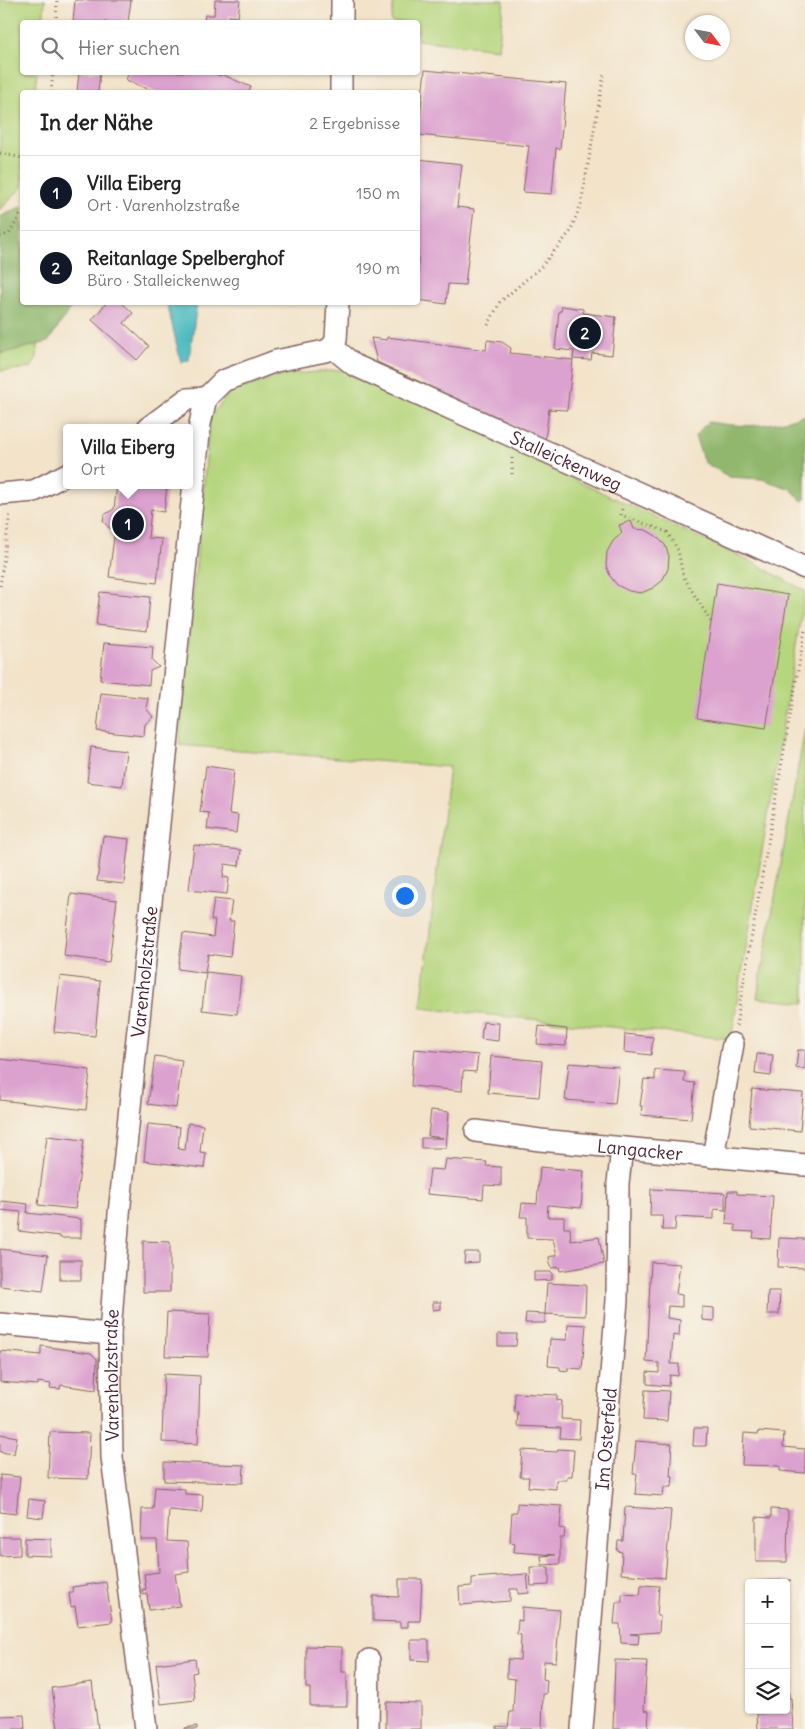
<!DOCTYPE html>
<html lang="de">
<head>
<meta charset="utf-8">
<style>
  :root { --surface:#fff; --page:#f2f2f2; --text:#222; --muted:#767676; --line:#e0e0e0; --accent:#111827 }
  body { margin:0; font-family:Delius,sans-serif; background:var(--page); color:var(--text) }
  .controls { position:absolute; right:15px; bottom:15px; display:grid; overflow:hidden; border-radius:5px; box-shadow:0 1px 4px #0004 }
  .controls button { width:45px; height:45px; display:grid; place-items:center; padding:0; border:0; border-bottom:1px solid var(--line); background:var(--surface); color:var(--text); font:25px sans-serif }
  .compass { position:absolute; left:685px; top:15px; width:45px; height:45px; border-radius:50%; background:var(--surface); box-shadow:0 1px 4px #0004; rotate:122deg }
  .you { position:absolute; left:404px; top:895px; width:18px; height:18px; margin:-12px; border:4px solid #fff; border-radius:50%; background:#1a73e8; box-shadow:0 0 0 8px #1a73e833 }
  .badge { display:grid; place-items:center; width:32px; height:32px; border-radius:50%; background:var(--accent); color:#fff; font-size:16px; font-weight:700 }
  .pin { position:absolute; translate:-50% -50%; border:2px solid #fff; box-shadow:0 1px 5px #0006 }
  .popup { position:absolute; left:63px; top:424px; width:130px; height:65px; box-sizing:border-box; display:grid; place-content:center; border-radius:5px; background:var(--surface); filter:drop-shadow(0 1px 4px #0005); font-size:16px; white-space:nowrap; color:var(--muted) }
  .popup b { font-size:19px; color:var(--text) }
  .popup::after { content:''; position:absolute; left:50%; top:100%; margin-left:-10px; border:10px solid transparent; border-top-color:var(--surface) }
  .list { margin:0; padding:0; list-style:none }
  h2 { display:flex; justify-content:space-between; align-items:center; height:65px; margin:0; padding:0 20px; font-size:21px }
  h2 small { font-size:16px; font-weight:400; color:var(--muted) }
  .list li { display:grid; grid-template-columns:32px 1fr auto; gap:15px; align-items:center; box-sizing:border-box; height:75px; padding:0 20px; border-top:1px solid var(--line) }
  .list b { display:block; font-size:19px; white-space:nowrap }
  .list p { margin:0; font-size:16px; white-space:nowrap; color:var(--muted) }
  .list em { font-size:16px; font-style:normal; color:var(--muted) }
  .icon { flex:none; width:28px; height:28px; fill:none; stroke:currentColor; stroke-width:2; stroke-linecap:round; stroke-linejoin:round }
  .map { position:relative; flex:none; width:805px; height:1729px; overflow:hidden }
  .search { position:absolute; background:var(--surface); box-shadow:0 1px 4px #0004; left:20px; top:20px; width:400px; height:55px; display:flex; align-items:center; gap:12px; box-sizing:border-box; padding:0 18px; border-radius:5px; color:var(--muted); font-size:19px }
  .panel { position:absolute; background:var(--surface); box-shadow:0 1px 4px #0004; left:20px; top:90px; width:400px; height:215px; border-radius:5px }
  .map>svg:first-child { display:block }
  .green { fill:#b6d67e; stroke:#807a54 }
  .forest { fill:#90b76d; stroke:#6d6b4c }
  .water { fill:#4abac0; stroke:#4a6c76 }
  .building { fill:#dca2cf }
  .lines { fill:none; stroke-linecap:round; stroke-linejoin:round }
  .minor-casing { stroke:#856462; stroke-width:24 }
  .path { stroke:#856462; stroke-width:3; stroke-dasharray:1 4; stroke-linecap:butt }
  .minor { stroke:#fff; stroke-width:21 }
  .labels { text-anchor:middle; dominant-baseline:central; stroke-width:4.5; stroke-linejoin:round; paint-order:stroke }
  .street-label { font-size:18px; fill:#4a1f2b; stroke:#f7f3e8 }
</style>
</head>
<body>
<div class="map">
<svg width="805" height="1729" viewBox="0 0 805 1729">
  <rect width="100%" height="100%" fill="#f7f3e8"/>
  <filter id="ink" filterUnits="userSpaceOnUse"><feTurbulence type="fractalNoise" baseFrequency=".02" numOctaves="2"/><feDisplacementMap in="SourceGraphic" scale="10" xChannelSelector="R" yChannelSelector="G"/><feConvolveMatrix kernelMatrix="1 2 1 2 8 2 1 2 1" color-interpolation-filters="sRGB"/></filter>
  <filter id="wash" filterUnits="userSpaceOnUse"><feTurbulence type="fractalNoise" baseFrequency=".0096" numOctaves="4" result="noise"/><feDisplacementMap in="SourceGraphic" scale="20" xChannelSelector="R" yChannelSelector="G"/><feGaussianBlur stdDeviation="1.12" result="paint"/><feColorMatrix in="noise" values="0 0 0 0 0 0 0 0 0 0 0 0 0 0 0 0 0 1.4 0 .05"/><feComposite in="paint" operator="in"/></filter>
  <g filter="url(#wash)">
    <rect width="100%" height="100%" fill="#f2e3c9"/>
    <g class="green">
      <polygon points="0,0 45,0 43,22 22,22 22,72 37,73 35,92 22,92 22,187 0,210"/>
      <polygon points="394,0 504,0 498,49 418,40 418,22 391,22"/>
      <polygon points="0,253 39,338 37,357 31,368 0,371"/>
      <polygon points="349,369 481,432 517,453 756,564 805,591 731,1039 421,1008 449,767 179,745 210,417 230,392 284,375"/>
      <polygon points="805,729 805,1003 757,998"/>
    </g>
    <g class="forest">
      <polygon points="22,206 22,302 74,303 48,342 0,354 0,217"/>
      <path d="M805 415V499L802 501 791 489 762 479 729 477 704 462 695 436 708 422C747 428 767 427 805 415Z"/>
    </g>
    <polygon class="water" points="167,303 197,303 189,360 181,363"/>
    <g id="blocks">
      <g class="building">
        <polygon points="75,0 131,0 128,22 73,22"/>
        <polygon points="215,0 240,0 238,17 229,16 229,19 237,19 237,22 204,22 205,15 214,15"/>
        <polygon points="425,70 566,84 560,149 556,148 552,194 523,192 529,146 418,135"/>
        <polygon points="79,72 100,72 98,92 77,92"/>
        <polygon points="129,72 212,72 220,76 221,74 251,87 249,92 155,92 126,80"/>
        <polygon points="418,159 462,164 457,207 474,209 465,285 448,284 446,304 418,300"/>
        <polygon points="107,302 121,302 133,313 124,323 149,346 137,360 92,320"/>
        <polygon points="562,306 583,309 583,313 616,317 612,355 592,353 591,360 573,359 574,351 555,349 559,311 561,311"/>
        <polygon points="387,337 486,350 487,340 502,342 511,348 510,353 573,360 567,410 549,409 545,440 377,362 371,338 387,340"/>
        <polygon points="117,485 167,485 164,512 151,510 148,538 162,539 157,583 109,577 115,529 109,528 103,521 104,515 114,509"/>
        <polygon points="631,521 634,529 646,530 656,536 665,545 669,556 668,569 662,581 653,588 641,593 629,591 617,585 610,576 606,565 607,552 613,541 622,533 619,525"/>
        <polygon points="717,583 788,595 766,728 697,718"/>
        <polygon points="100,592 150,597 147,631 96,625"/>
        <polygon points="104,643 153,647 152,660 159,667 150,671 149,685 100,680"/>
        <polygon points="101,693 148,698 146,708 153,717 145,724 144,736 97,731"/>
        <polygon points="91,747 126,751 122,786 87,782"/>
        <polygon points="206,766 234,770 229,814 238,815 236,833 207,829 209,813 200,812"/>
        <polygon points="103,836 129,839 124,884 97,881"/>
        <polygon points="194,845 241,850 239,866 225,864 223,877 229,878 227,894 189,890"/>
        <polygon points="71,894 117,900 109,962 64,956"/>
        <polygon points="214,899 232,901 229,921 234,921 230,957 208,954 205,973 178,969 183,933 213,937 215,920 211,920"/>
        <polygon points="206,972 241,976 237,1014 202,1010"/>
        <polygon points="60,976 100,981 95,1036 54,1032"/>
        <polygon points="483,1022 499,1023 498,1041 481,1039"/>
        <polygon points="539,1026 567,1029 566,1046 537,1044"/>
        <polygon points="625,1034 653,1037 651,1055 624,1052"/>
        <polygon points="414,1049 478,1055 476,1072 463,1071 462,1091 411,1086"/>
        <polygon points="798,1050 805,1050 805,1069 796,1068"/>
        <polygon points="757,1054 773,1055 771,1076 755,1074"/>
        <polygon points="155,1056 182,1060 176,1108 148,1104"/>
        <polygon points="491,1056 542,1061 539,1097 488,1093"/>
        <polygon points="0,1059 90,1070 86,1110 0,1100"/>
        <polygon points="569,1063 619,1067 615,1104 565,1100"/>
        <polygon points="655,1070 685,1072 684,1082 695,1083 691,1119 641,1115 642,1106 640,1106 644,1079 655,1080"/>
        <polygon points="752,1089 803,1093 800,1131 749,1126"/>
        <polygon points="431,1110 449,1112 446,1148 421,1148 421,1138 443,1138 428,1136"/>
        <polygon points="188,1123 203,1125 200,1152 206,1153 204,1168 144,1161 148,1124 180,1127 178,1149 185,1150"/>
        <polygon points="47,1136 84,1140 75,1209 38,1205"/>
        <polygon points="446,1159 487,1162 486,1166 501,1167 501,1186 484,1185 483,1199 427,1194 430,1169 444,1170"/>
        <polygon points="540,1167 584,1171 581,1208 548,1205 547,1217 564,1217 564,1228 570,1228 571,1241 599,1237 604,1264 560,1271 559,1267 551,1268 549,1257 557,1255 553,1239 527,1238 527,1217 520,1217 522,1203 537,1204"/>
        <polygon points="651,1189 725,1193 725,1210 714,1209 714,1219 676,1217 675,1230 662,1230 663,1216 650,1216"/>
        <polygon points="728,1191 737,1191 737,1194 773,1196 770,1239 753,1238 754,1232 735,1231 735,1225 726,1224"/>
        <polygon points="1,1201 28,1204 27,1213 81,1219 81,1238 60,1238 60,1236 19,1231 21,1212 0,1210"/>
        <polygon points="779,1238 805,1239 805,1268 778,1267"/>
        <polygon points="143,1241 170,1242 170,1292 143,1292"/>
        <polygon points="0,1249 48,1255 43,1291 0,1286"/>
        <polygon points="465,1252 479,1252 479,1262 464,1263"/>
        <rect x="60" y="1260" width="21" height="20"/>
        <polygon points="651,1262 680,1264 676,1294 682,1295 682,1307 668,1306 667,1318 680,1320 679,1336 673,1335 671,1364 679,1364 678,1376 670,1375 669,1386 647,1384 647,1372 659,1373 659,1363 646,1362"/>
        <polygon points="534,1272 552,1272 552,1280 534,1281"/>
        <polygon points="547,1283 586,1285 585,1316 545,1314"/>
        <polygon points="768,1291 780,1291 779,1314 767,1314"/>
        <polygon points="433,1302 441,1302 441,1309 433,1310"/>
        <polygon points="702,1307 714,1308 714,1321 702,1320"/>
        <polygon points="167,1312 210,1314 208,1357 165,1356"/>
        <polygon points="526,1313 545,1314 545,1323 525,1323"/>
        <polygon points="568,1324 586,1325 582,1369 568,1368 568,1371 560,1370 560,1367 548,1366 550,1339 567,1340"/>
        <polygon points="498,1334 517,1334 516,1346 498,1346"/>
        <polygon points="41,1346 91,1353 97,1359 96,1390 61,1385 60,1389 50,1388 51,1384 38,1382 38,1385 0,1382 0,1351 41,1355"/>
        <polygon points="164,1374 200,1376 198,1444 162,1442"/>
        <polygon points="645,1390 669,1391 667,1421 643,1420"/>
        <polygon points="515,1393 557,1395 557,1400 562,1401 561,1419 580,1420 579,1439 560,1438 561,1428 517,1426 518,1412 514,1412"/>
        <polygon points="694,1428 707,1428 706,1446 693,1446"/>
        <polygon points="759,1431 784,1433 783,1447 805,1449 805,1473 780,1471 780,1466 742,1465 744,1433 758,1434"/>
        <polygon points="50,1432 90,1433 88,1479 48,1478"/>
        <polygon points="0,1434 17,1437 14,1454 0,1452"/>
        <polygon points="636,1441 672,1444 670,1476 673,1476 672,1487 664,1487 663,1496 635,1494 637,1474 633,1474"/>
        <polygon points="558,1449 574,1450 572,1476 567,1476 567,1480 556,1480 556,1489 528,1487 529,1477 520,1477 522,1450 557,1452"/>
        <polygon points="164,1462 244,1465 243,1483 164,1481"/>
        <polygon points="0,1475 20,1477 16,1514 0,1512"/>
        <polygon points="155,1487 185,1489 185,1494 203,1495 202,1513 169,1510 167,1541 187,1542 189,1572 175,1574 180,1606 149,1610 147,1594 143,1595 142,1590 146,1589 144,1574 159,1572 157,1540 141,1540 142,1509 153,1509"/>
        <polygon points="29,1499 45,1501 43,1518 27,1516"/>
        <polygon points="517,1503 562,1506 560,1528 565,1529 564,1538 560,1538 560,1564 542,1565 541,1556 556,1555 514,1552 515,1543 510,1542 512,1512 517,1512"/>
        <polygon points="625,1507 671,1510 665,1578 621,1574 622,1552 617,1551 618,1541 623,1541"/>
        <polygon points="771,1509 788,1510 787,1562 756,1562 756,1517 771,1518"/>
        <polygon points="0,1537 20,1537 20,1555 0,1556"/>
        <polygon points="25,1538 51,1539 51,1556 25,1555"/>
        <polygon points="530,1567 549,1567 549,1585 531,1586"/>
        <polygon points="527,1574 529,1593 518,1594 518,1589 510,1589 510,1601 460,1605 459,1587 472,1586 472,1578"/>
        <polygon points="399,1579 422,1579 420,1621 408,1621 408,1627 400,1627 400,1622 373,1621 373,1596 399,1597"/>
        <polygon points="791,1580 787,1583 756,1583 756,1581"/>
        <polygon points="106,1582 112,1622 78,1626 75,1606 71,1607 69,1593 73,1593 72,1587"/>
        <polygon points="641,1585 659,1586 657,1616 660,1616 659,1632 630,1634 639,1635 638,1644 621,1643 620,1624 614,1624 616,1602 622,1602 622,1594 640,1595"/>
        <polygon points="522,1607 560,1610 556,1662 544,1661 543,1679 547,1680 546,1694 543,1694 542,1729 497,1729 497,1726 508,1727 510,1712 513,1712 515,1679 507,1678 507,1668 508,1659 520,1660 521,1635 517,1634 518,1620 522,1621"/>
        <polygon points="786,1635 788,1635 789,1687 786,1687"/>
        <polygon points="411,1640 429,1640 429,1661 411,1660"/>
        <polygon points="306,1646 342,1647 342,1672 347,1672 347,1706 310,1706 310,1688 306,1688"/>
        <polygon points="195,1659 197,1672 192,1673 195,1700 161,1704 156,1664"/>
        <polygon points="615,1660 647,1661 644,1710 649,1711 648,1729 613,1729"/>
        <polygon points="92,1682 98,1729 58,1729 52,1688"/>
        <polygon points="786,1690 789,1690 789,1698 791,1698 793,1729 758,1729 757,1714 786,1710"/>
        <polygon points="386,1702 421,1703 421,1729 386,1729"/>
        <polygon points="24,1715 25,1729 0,1729 0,1716"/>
        <polygon points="197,1726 197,1729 185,1729 185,1728"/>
      </g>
    </g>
  </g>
  <g filter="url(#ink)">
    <use href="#blocks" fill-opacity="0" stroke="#856462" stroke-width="1"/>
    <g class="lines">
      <g class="minor-casing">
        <g id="minor">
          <polyline points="342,22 342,0"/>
          <polyline points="341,92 341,72"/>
          <path id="s1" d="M332 347 354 365 805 568"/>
          <polyline points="148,428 187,399 206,398"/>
          <polyline points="0,494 34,491 67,474"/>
          <path id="s2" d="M476 1131 540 1140 805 1165"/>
          <polyline points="713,1157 733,1044"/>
          <polyline points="0,1324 110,1334"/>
          <path id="s3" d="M146 1729 112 1457 110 1334 119 1214 200 424 206 398 223 381 276 361 325 351 332 347 336 340 338 302"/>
          <polyline points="368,1729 369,1660"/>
          <path id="s4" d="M582 1729 617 1300 618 1183 622 1148"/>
        </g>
      </g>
      <g class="path">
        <polyline points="56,22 57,0"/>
        <polyline points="51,92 53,72"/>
        <polyline points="0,153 22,158"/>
        <polyline points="0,236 9,234 22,212"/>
        <polyline points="488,325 500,302 541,267 570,232 581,204 604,74"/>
        <polyline points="512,458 512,474"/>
        <polyline points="622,509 621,515 667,532 678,550 683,576 711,622"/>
        <polyline points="0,586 10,513"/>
        <polyline points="736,1026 805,630"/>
      </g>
      <use href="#minor" class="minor"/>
    </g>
  </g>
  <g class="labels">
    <g class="street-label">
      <text stroke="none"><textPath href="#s1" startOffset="261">Stalleickenweg</textPath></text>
      <text stroke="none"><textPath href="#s3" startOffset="761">Varenholzstraße</textPath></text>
      <text stroke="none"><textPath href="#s2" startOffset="165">Langacker</textPath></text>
      <text stroke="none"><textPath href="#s3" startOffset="356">Varenholzstraße</textPath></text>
      <text stroke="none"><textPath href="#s4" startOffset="291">Im Osterfeld</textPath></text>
    </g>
  </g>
</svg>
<div class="controls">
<button>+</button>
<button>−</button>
<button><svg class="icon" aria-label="layers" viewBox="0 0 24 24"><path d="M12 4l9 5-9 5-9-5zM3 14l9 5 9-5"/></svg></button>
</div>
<svg class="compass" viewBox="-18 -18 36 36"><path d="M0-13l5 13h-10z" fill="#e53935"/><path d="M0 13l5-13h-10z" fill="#767676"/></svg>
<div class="you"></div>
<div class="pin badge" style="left:128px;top:524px">1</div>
<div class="popup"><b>Villa Eiberg</b>Ort</div>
<div class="pin badge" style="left:585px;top:333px">2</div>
<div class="search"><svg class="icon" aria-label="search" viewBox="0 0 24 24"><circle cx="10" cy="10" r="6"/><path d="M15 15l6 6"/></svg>Hier suchen</div>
<section class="panel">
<h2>In der Nähe<small>2 Ergebnisse</small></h2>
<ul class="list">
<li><span class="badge">1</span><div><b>Villa Eiberg</b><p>Ort · Varenholzstraße</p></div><em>150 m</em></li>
<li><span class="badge">2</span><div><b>Reitanlage Spelberghof</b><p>Büro · Stalleickenweg</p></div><em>190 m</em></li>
</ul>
</section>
</div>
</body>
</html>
